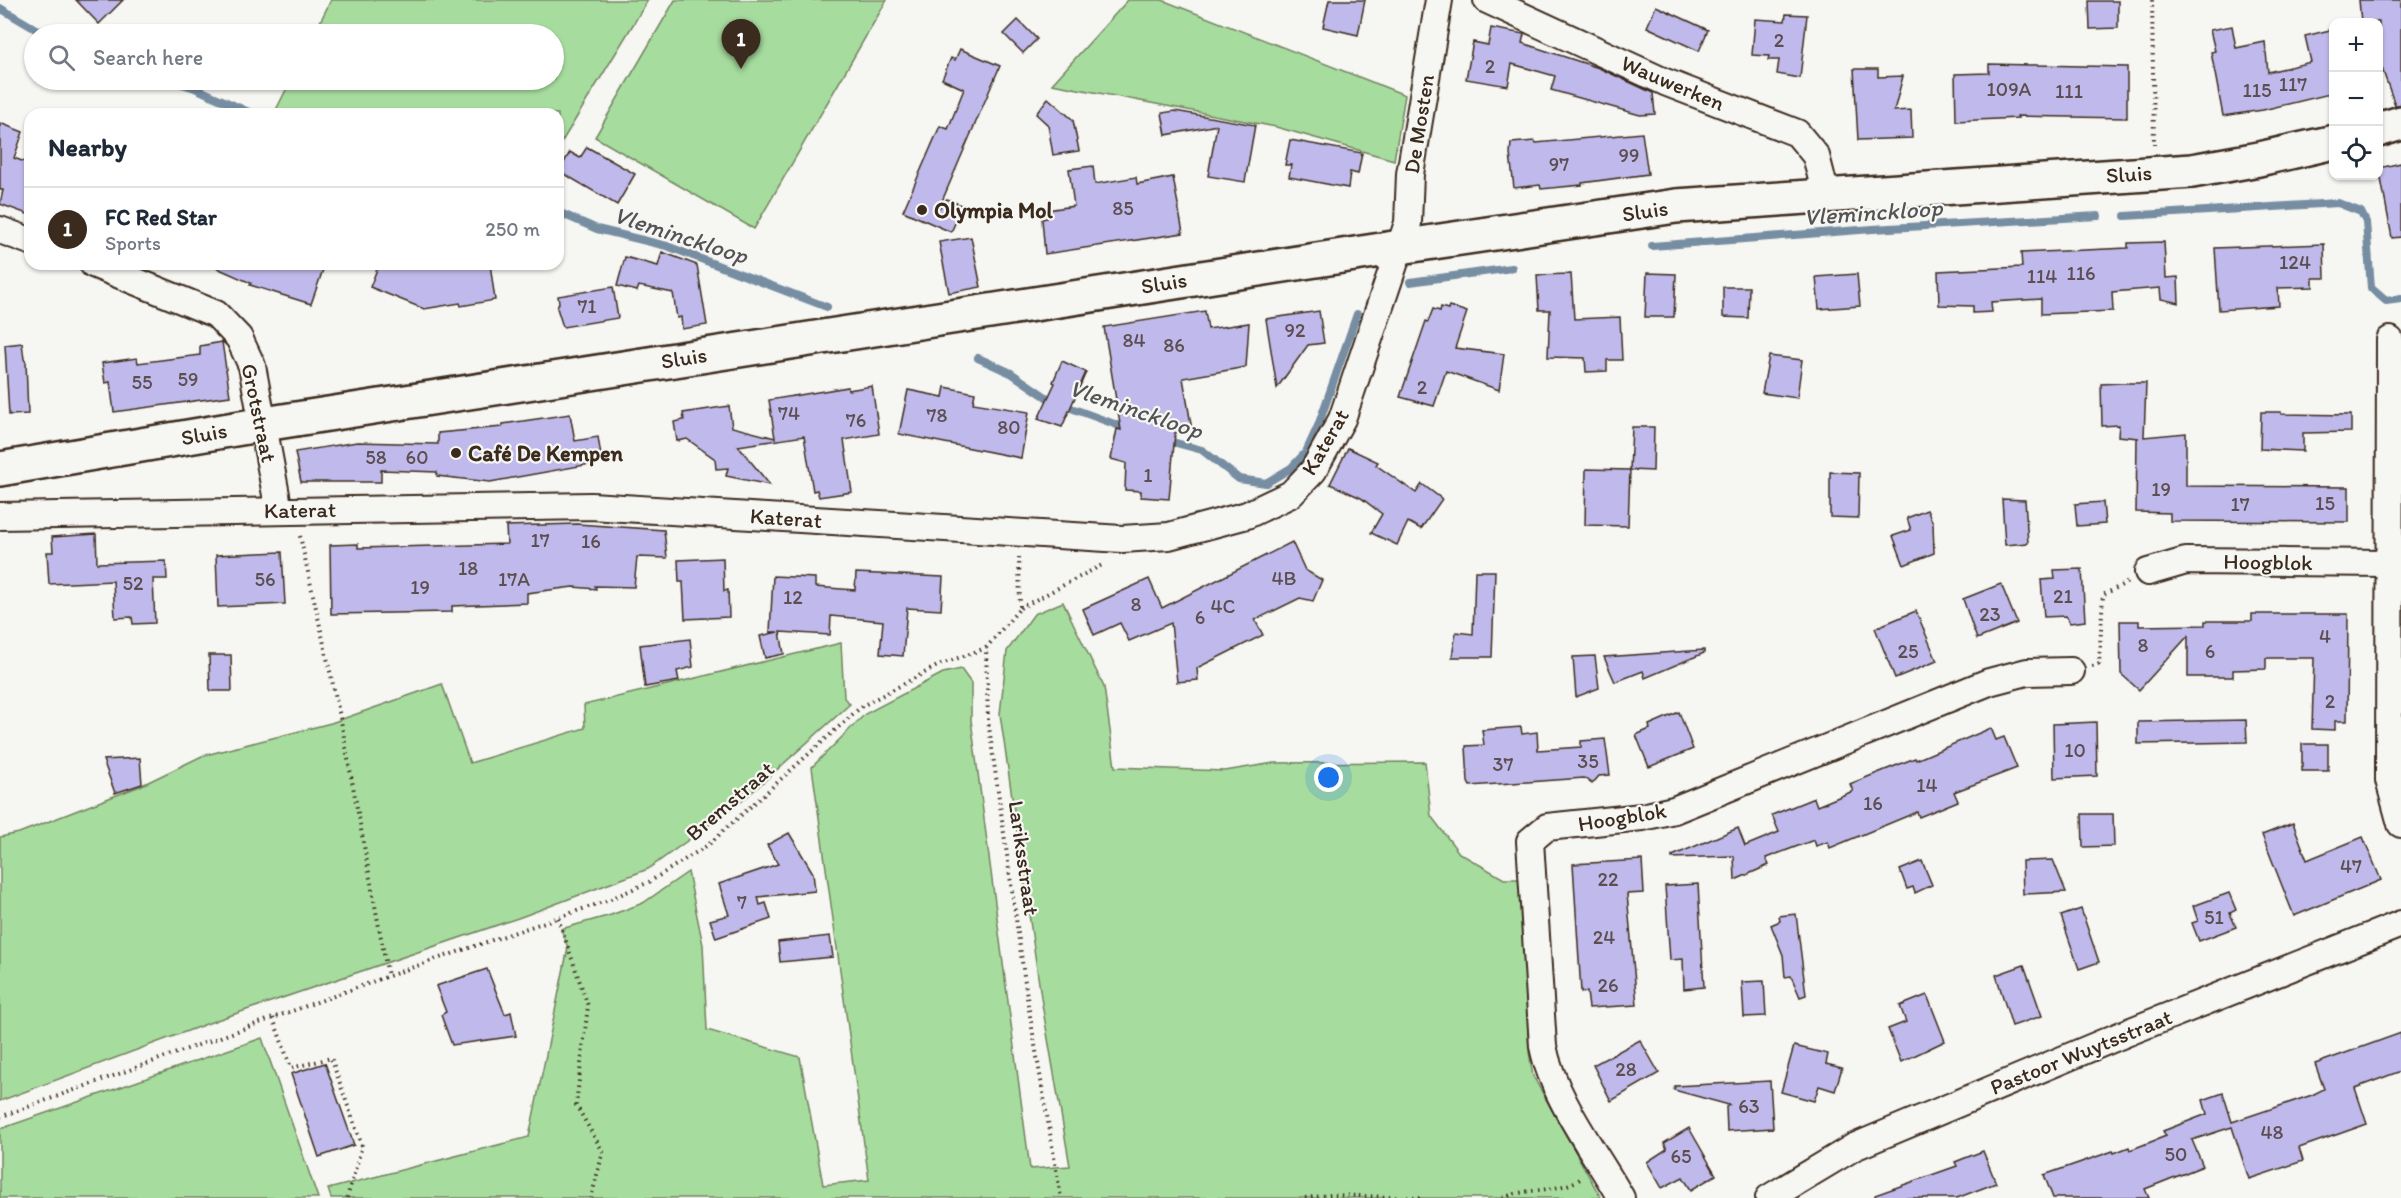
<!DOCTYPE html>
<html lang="en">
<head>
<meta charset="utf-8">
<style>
  :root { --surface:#fff; --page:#f2f2f3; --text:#1f2937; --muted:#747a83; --line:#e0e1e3; --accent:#3b2a1e }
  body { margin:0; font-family:Itim,sans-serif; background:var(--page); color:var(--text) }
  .controls { position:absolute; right:18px; top:18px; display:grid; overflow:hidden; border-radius:12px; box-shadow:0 2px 4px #0004 }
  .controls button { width:54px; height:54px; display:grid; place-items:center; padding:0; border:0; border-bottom:2px solid var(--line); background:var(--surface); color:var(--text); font:30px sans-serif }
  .you { position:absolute; left:1329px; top:778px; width:21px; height:21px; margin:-15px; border:4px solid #fff; border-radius:50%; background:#1a73e8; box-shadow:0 0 0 9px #1a73e833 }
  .badge { display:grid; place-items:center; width:39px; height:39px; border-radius:50%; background:var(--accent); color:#fff; font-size:20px; font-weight:700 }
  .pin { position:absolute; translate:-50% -50px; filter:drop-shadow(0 2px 3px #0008) }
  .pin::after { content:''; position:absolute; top:32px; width:21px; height:18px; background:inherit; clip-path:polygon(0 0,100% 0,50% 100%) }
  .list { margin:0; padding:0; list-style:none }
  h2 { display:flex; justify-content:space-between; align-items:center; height:78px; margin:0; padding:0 24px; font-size:26px }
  h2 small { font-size:20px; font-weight:400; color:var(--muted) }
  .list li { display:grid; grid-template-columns:39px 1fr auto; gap:18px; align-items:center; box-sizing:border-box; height:84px; padding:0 24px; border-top:2px solid var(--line) }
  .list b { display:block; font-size:22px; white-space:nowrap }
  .list p { margin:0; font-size:20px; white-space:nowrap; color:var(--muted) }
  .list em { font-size:20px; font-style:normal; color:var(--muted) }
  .icon { flex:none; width:33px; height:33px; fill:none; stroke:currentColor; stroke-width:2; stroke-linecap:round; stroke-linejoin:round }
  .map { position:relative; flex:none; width:2401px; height:1198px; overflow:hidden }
  .search { position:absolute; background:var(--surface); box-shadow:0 2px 4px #0004; left:24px; top:24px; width:540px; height:66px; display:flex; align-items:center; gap:15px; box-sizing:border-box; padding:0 21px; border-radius:33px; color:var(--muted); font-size:22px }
  .panel { position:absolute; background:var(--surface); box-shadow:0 2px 4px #0004; left:24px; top:108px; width:540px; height:162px; border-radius:18px }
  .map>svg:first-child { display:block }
  .green { fill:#a7dc9f; stroke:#71835e; stroke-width:1.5 }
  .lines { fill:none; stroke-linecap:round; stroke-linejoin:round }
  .stream { stroke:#768da2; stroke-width:8 }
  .building { fill:#bfbaeb; stroke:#3b2a1e; stroke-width:1.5 }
  .street-casing { stroke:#3b2a1e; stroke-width:30 }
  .secondary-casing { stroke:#3b2a1e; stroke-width:38 }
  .path { stroke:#3b2a1e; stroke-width:4; stroke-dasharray:1.5 4.5; stroke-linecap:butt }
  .street { stroke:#f6f6f2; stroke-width:26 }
  .secondary { stroke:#f6f6f2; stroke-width:33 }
  .poi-dot { fill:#3b2a1e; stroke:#f6f6f2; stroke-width:2 }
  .labels { text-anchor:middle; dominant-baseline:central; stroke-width:4.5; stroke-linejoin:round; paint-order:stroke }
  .number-label { font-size:20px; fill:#5c4e51 }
  .street-label { font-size:22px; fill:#3b2a1e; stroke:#f6f6f2 }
  .poi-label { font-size:22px; font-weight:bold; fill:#3b2a1e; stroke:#f6f6f2; text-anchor:start }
  .water-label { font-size:24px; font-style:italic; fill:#545355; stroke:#f6f6f2 }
</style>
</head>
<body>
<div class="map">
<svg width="2401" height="1198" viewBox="0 0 2401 1198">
  <rect width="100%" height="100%" fill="#f6f6f2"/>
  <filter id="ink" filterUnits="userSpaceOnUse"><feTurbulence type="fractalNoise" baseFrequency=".0167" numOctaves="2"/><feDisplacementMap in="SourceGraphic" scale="12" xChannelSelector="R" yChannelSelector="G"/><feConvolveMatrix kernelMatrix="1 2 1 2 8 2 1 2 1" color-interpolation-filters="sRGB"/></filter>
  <g filter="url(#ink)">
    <g class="green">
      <polygon points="331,0 648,0 558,148 558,114 288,114 276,110 291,80 554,80 554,34 314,34"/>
      <polygon points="675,0 887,0 754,229 595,137"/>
      <polygon points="1128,0 1162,0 1405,95 1394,160 1276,127 1052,84"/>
      <polygon points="1063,602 1104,687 1115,767 1225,771 1274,763 1425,762 1431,816 1459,853 1504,879 1521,879 1529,1052 1533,1076 1601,1198 331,1198 328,1189 529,1137 568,948 561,929 611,915 643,903 688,872 703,945 707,1030 800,1057 823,1185 869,1180 812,767 865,714 943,673 961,669 971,683 971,720 1030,1169 1070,1166 1042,1004 1000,714 1007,651 1034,614"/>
      <polygon points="841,643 844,698 850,704 741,802 648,869 521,917 217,1020 0,1101 0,837 19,833 140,786 202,756 331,723 442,684 470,763 585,728 584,705"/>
      <polygon points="262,1038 318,1198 0,1198 0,1129"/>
    </g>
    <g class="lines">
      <g class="stream">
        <polyline points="0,8 44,34"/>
        <polyline points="169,80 195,88 253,114"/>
        <polyline points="558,212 597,229 667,246 827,307"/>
        <polyline points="2125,216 2338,203 2361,212 2366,222 2371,288 2386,301 2401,299"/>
        <polyline points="1652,246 1873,229 2098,216"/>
        <polyline points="1410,282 1512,268"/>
        <polyline points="978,358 1011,373 1052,401 1128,429"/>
        <polyline points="1165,440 1202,450 1239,479 1266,483 1291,468 1306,452 1318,426 1357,314"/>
      </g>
    </g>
    <g class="building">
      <polygon points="76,0 123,0 99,24"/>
      <polygon points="1329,0 1365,0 1358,35 1323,27"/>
      <polygon points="2359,0 2401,0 2401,105 2395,105 2379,60 2379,22 2361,22"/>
      <polygon points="2089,1 2118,1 2118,28 2090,29"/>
      <polygon points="1656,6 1708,30 1699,51 1647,27"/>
      <polygon points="1786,14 1807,15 1800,78 1777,74 1779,60 1768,60 1769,56 1752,55 1755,19 1785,21"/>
      <polygon points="1018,20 1037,39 1023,53 1004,34"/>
      <polygon points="2232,26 2236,48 2265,42 2268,72 2311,62 2305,36 2334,29 2334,93 2263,110 2223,116 2211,52 2215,51 2210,30"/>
      <polygon points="1491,28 1524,34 1522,43 1599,68 1653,93 1655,114 1640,115 1551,90 1555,76 1512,64 1508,86 1466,79 1473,42 1488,45"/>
      <polygon points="960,49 1000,66 939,208 947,199 963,206 951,232 903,211 940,126 948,129 964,89 942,79 951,58 955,60"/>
      <polygon points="1989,64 2127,67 2127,118 2017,116 2018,118 1956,121 1955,74 1989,73"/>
      <polygon points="1854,69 1878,69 1878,77 1903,76 1894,111 1911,110 1912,138 1858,140"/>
      <polygon points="1048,98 1073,120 1079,151 1053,155 1048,125 1036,114"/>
      <polygon points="1175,111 1255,125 1245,182 1208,176 1217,125 1166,135 1162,113"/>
      <polygon points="0,123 23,132 14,158 30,164 30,215 0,204 3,190 0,190"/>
      <polygon points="1642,133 1648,174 1582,183 1582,185 1541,189 1540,185 1514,188 1510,154 1511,143 1535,141 1536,143"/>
      <polygon points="1290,140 1362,153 1358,174 1350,172 1348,188 1289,177 1291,165 1285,165"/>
      <polygon points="587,147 635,174 617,205 559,171 570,152 580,158"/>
      <polygon points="2401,163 2401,237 2392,238 2379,168"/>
      <polygon points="1093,166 1095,184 1136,177 1137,184 1173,177 1183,233 1045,254 1042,219 1047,218 1047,210 1074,206 1069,169"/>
      <polygon points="971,237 981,287 949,293 939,242"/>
      <polygon points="2164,242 2166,278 2178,277 2179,303 2161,299 2160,288 2112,292 2113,311 2041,314 2041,299 1991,302 1992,312 1973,313 1973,306 1939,305 1938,271 2022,267 2021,253 2128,248 2128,243"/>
      <polygon points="2324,244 2325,278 2313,278 2313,287 2278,288 2279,306 2219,310 2215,248"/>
      <polygon points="662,252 697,265 707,325 682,329 681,317 677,318 673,293 639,286 637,291 617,286 625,257 658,266"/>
      <polygon points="208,264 325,264 311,304 250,285 251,283"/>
      <polygon points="379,264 490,264 495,300 461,306 460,303 424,309 370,287"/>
      <polygon points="1647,273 1676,274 1674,317 1645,317"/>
      <polygon points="1571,274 1574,319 1620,317 1622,360 1607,360 1607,371 1586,372 1585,358 1548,357 1550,310 1539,310 1537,275"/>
      <polygon points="1857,274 1860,306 1819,309 1816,277"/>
      <polygon points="613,287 618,318 563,327 557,308 559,303 558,296"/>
      <polygon points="1723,287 1749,287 1748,318 1723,317"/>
      <polygon points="1449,306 1467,312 1455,348 1504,354 1499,390 1446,371 1434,406 1400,397 1426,321 1428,322 1433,309 1440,311 1441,307 1448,309"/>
      <polygon points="1205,311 1208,329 1249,323 1246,367 1183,378 1192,430 1175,433 1169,499 1141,497 1141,491 1125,490 1126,463 1111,459 1117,429 1121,430 1104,327"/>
      <polygon points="1319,311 1324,343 1308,345 1277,388 1266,319"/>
      <polygon points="222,342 230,396 114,412 110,382 105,383 102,363 137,358 138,363 200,355 200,346"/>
      <polygon points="22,343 24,359 26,362 28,414 9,415 5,345"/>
      <polygon points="1769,356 1802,360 1797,398 1762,393"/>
      <polygon points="1062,361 1086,372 1062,427 1038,419 1055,383 1053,382"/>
      <polygon points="2121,383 2146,383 2144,437 2186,433 2186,486 2349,487 2349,522 2170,521 2170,513 2136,512 2137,438 2139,438 2118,436 2119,425 2102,426 2101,384"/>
      <polygon points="872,386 879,434 844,440 852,492 819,497 817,490 813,491 804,436 738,446 770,485 726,476 728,468 716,469 715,459 687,439 677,441 674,422 684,420 683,413 729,406 732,427 775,438 769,400 848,387 848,390"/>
      <polygon points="945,387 975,393 973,403 1029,412 1021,458 899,434 908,390 943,397"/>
      <polygon points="2261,412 2281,412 2281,414 2351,415 2351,432 2303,433 2303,451 2260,449"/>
      <polygon points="570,414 575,441 598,437 602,462 490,482 437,476 437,472 381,470 381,482 301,482 295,452 357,442 438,444 438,433 502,427 503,424"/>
      <polygon points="1632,427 1654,427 1653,471 1630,470"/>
      <polygon points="1348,448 1378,462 1376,465 1416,493 1422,484 1442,499 1421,529 1408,522 1397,545 1371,533 1382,514 1361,498 1330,484"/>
      <polygon points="1586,469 1630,470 1628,526 1585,525"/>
      <polygon points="1830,472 1859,473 1858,518 1830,517"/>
      <polygon points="2002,499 2025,500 2028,543 2005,545"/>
      <polygon points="2103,502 2105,524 2077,526 2075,504"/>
      <polygon points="1927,510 1933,523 1934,553 1904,565 1893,536 1911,530 1907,518"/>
      <polygon points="577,524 664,530 667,558 637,557 634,587 595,586 596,589 573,587 527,593 527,603 452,606 452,612 331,614 330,545 358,544 358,548 507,544 506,526"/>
      <polygon points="96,534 97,563 166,561 167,579 153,579 155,623 133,624 132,617 115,618 113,581 49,584 47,552 53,552 52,537"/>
      <polygon points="1292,542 1305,570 1322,580 1313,601 1300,598 1255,620 1263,635 1197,668 1198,680 1177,682 1171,623 1129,641 1120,623 1094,635 1083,609 1149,579 1162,608"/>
      <polygon points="282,552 285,604 218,607 216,555"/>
      <polygon points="723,558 724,591 728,590 729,617 685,619 683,582 679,582 678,560"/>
      <polygon points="2082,569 2085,621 2070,623 2066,616 2044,617 2041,580 2055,579 2054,570"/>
      <polygon points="1475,571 1495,571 1492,657 1452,657 1456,632 1473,634"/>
      <polygon points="856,573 943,577 941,610 907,608 903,656 880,654 883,621 831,616 830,635 780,632 784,654 765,658 760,636 778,632 770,632 773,576 815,578 815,587 855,590"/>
      <polygon points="2001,584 2017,623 1977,639 1963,599"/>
      <polygon points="1916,611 1937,661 1895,678 1875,628"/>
      <polygon points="2252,614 2348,614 2347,721 2335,721 2335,730 2312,729 2314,658 2266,658 2266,669 2233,670 2233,677 2188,677 2188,636 2139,690 2121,674 2120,621 2139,621 2139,626 2205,625 2205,621 2252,621"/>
      <polygon points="690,639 693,667 677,671 679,681 645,687 640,645"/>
      <polygon points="1704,650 1704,653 1645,678 1643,671 1615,682 1604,657"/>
      <polygon points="209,655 231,655 232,691 210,691"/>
      <polygon points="1595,656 1599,688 1576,697 1573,657"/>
      <polygon points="1679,712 1693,749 1649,767 1636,735 1650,729 1649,725"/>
      <polygon points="2246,720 2247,742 2138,744 2138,722"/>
      <polygon points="2096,722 2097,776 2054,778 2053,724"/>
      <polygon points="1521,727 1522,734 1537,732 1538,750 1581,747 1581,741 1605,739 1610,775 1599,776 1592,784 1584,778 1470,786 1468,782 1466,746 1484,745 1482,730"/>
      <polygon points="1991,728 1996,740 2004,737 2017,768 1954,792 1958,801 1919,817 1917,812 1830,848 1828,842 1816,846 1814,840 1766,858 1769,865 1735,880 1734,856 1672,858 1672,856 1738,828 1745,846 1779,832 1772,815 1814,798 1817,806 1853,791 1850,784 1915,758 1916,760"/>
      <rect x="2302" y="744" width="26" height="27"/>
      <polygon points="140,758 142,784 115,793 103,760"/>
      <polygon points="2082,814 2113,814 2114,846 2083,847"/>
      <polygon points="2293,823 2307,860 2363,837 2381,880 2294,916 2262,835"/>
      <polygon points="789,833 813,873 815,891 758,897 760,905 766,903 771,919 716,938 710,920 729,915 719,884 778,864 767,845"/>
      <polygon points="1642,860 1644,893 1627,894 1637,1005 1589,1008 1587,992 1581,992 1573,864"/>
      <polygon points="2053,860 2066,892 2023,894 2022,861"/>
      <polygon points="1922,861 1932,885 1915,893 1913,887 1907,889 1900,870"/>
      <polygon points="1698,884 1704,987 1684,989 1683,959 1670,960 1665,886"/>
      <polygon points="2229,893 2236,910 2230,913 2236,927 2199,941 2192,923 2198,921 2193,906"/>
      <polygon points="2081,909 2099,962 2079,969 2061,916"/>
      <polygon points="1796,914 1806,995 1800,997 1791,976 1785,977 1783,955 1771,925 1780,921 1779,916"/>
      <polygon points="830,936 833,957 780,962 778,942"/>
      <polygon points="2024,965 2042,1016 2012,1026 1996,975"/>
      <polygon points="487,969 505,1014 511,1012 516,1036 452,1045 441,1015 446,1012 436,986"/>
      <polygon points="1764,981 1766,1016 1744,1017 1742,982"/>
      <polygon points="1927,995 1945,1041 1901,1062 1888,1029 1906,1022 1900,1006"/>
      <polygon points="2401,1033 2401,1071 2355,1088 2367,1124 2299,1148 2303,1161 2249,1179 2232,1127 2192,1140 2203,1166 2145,1189 2149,1198 2053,1198 2044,1175 2113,1151 2114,1153 2129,1147 2130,1150 2166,1136 2163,1131 2207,1114 2203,1100 2223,1093 2232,1122 2312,1095 2324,1089 2315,1064"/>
      <polygon points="1640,1040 1659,1073 1611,1101 1593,1065"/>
      <polygon points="1794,1046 1828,1054 1826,1064 1842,1068 1835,1091 1819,1086 1814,1101 1781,1092"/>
      <polygon points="325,1063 354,1145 319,1157 291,1074"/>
      <polygon points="1770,1081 1773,1128 1727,1131 1726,1107 1729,1105 1674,1090 1675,1086"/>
      <polygon points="1689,1128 1716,1175 1691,1190 1683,1177 1662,1188 1647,1162 1667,1149 1664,1143"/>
      <polygon points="1983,1151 1996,1183 1957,1198 1875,1198 1875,1195 1957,1166 1955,1162"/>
    </g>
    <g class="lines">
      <g class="street-casing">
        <g id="street">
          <polyline points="1487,0 1665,82 1797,133 1816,156 1826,195"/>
          <polyline points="0,230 30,241"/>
          <polyline points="93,264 216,314 239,338 252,366 279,511"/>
          <polyline points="2390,340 2389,780 2401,824"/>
          <polyline points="0,516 591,506 1122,539 1169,536 1247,515 1291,494 1313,471 1342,419 1408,223 1410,174 1439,0"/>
          <polyline points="2148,572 2186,561 2389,563"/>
          <path d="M1621 1198C1595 1152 1553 1098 1543 1046L1530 841 1547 827 1642 817 1674 810 1989 682 2027 672 2071 671"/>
          <polyline points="1769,1198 1854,1147 2131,1031 2401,924"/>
        </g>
      </g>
      <g class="secondary-casing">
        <g id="secondary">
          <polyline points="2378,130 2401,123"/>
          <polyline points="0,469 264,424 1400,247 1676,206 2192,171 2259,159 2334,142"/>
        </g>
      </g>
      <g class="path">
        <polyline points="2152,0 2154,145"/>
        <polyline points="300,536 341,721 388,976"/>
        <polyline points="1019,557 1020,608 986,648 988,720 1028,1004 1061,1198"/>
        <polyline points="1020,608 1104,564"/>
        <polyline points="2092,666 2099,664 2103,595 2128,582"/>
        <polyline points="558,918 588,1006 576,1105 603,1152 591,1198"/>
        <polyline points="273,1018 291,1068 331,1058 362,1146 347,1198"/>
        <polyline points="0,1117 408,969 606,901 649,882 708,845 862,706 941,664 986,648"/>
        <polyline points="1305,1198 1331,1195 1420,1198"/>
        <path d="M1503 1198C1527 1187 1558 1193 1580 1179"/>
      </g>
      <use href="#street" class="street"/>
      <use href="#secondary" class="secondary"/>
    </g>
  </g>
  <g class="poi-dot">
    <circle cx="922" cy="210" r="6"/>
    <circle cx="456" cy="453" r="6"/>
  </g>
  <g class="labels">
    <g class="number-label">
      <text x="1779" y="40">2</text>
      <text x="1490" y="66">2</text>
      <text x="2293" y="84">117</text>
      <text x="2009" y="89">109A</text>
      <text x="2257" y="90">115</text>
      <text x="2069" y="91">111</text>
      <text x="1629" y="155">99</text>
      <text x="1559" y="164">97</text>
      <text x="1123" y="208">85</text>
      <text x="2295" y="262">124</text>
      <text x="2081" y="273">116</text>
      <text x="2042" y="276">114</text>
      <text x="587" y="306">71</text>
      <text x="1295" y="330">92</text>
      <text x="1134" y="340">84</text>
      <text x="1174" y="345">86</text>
      <text x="188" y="379">59</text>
      <text x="142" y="382">55</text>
      <text x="1422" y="387">2</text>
      <text x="789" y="413">74</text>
      <text x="937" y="415">78</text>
      <text x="856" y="420">76</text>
      <text x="1009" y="427">80</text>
      <text x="376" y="457">58</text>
      <text x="417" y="457">60</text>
      <text x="1148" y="475">1</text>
      <text x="2161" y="489">19</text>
      <text x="2325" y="503">15</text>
      <text x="2240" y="504">17</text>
      <text x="540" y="540">17</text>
      <text x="591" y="541">16</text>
      <text x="468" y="568">18</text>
      <text x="1284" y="578">4B</text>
      <text x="265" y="579">56</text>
      <text x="514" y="579">17A</text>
      <text x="133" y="583">52</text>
      <text x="420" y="587">19</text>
      <text x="2063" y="596">21</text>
      <text x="793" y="597">12</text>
      <text x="1136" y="604">8</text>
      <text x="1223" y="606">4C</text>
      <text x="1990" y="614">23</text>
      <text x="1200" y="617">6</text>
      <text x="2325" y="636">4</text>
      <text x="2143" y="645">8</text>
      <text x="1908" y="651">25</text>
      <text x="2210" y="651">6</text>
      <text x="2330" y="701">2</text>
      <text x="2075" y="750">10</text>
      <text x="1588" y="761">35</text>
      <text x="1503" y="764">37</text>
      <text x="1927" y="785">14</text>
      <text x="1873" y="803">16</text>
      <text x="2351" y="866">47</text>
      <text x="1608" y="879">22</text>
      <text x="742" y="902">7</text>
      <text x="2214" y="917">51</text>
      <text x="1604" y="937">24</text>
      <text x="1608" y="985">26</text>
      <text x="1626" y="1069">28</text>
      <text x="1749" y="1106">63</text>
      <text x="2272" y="1132">48</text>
      <text x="2176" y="1154">50</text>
      <text x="1681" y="1156">65</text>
    </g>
    <g class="street-label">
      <text transform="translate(1673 83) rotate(23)">Wauwerken</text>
      <text transform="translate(1419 124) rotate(-81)">De Mosten</text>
      <text transform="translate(2129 174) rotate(-4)">Sluis</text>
      <text transform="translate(1645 211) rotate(-8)">Sluis</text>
      <text transform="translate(1164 283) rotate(-9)">Sluis</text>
      <text transform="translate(684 358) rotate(-9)">Sluis</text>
      <text transform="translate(259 413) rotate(78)">Grotstraat</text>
      <text transform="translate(204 434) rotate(-10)">Sluis</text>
      <text transform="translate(1325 442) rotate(-60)">Katerat</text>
      <text transform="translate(300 510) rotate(-1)">Katerat</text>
      <text transform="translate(786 518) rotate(4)">Katerat</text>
      <text transform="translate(2268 562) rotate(1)">Hoogblok</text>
      <text transform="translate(730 801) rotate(-41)">Bremstraat</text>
      <text transform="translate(1622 817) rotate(-9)">Hoogblok</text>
      <text transform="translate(1024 858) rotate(82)">Lariksstraat</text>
      <text transform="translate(2081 1052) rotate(-22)">Pastoor Wuytsstraat</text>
    </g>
    <g class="poi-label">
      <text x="934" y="210">Olympia Mol</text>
      <text x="468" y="453">Café De Kempen</text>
    </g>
    <g class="water-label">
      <text transform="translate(1873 212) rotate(-4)">Vleminckloop</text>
      <text transform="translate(681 235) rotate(18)">Vleminckloop</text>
      <text transform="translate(1136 409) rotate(19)">Vleminckloop</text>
    </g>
  </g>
</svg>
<div class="controls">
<button>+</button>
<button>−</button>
<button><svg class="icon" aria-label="locate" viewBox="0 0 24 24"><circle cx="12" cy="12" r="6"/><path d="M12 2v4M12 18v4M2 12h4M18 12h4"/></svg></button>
</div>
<div class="you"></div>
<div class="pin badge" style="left:741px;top:69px">1</div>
<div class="search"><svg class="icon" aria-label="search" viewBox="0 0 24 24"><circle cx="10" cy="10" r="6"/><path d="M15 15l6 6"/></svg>Search here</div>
<section class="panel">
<h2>Nearby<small></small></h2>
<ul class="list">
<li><span class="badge">1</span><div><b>FC Red Star</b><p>Sports</p></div><em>250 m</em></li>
</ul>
</section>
</div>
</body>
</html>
